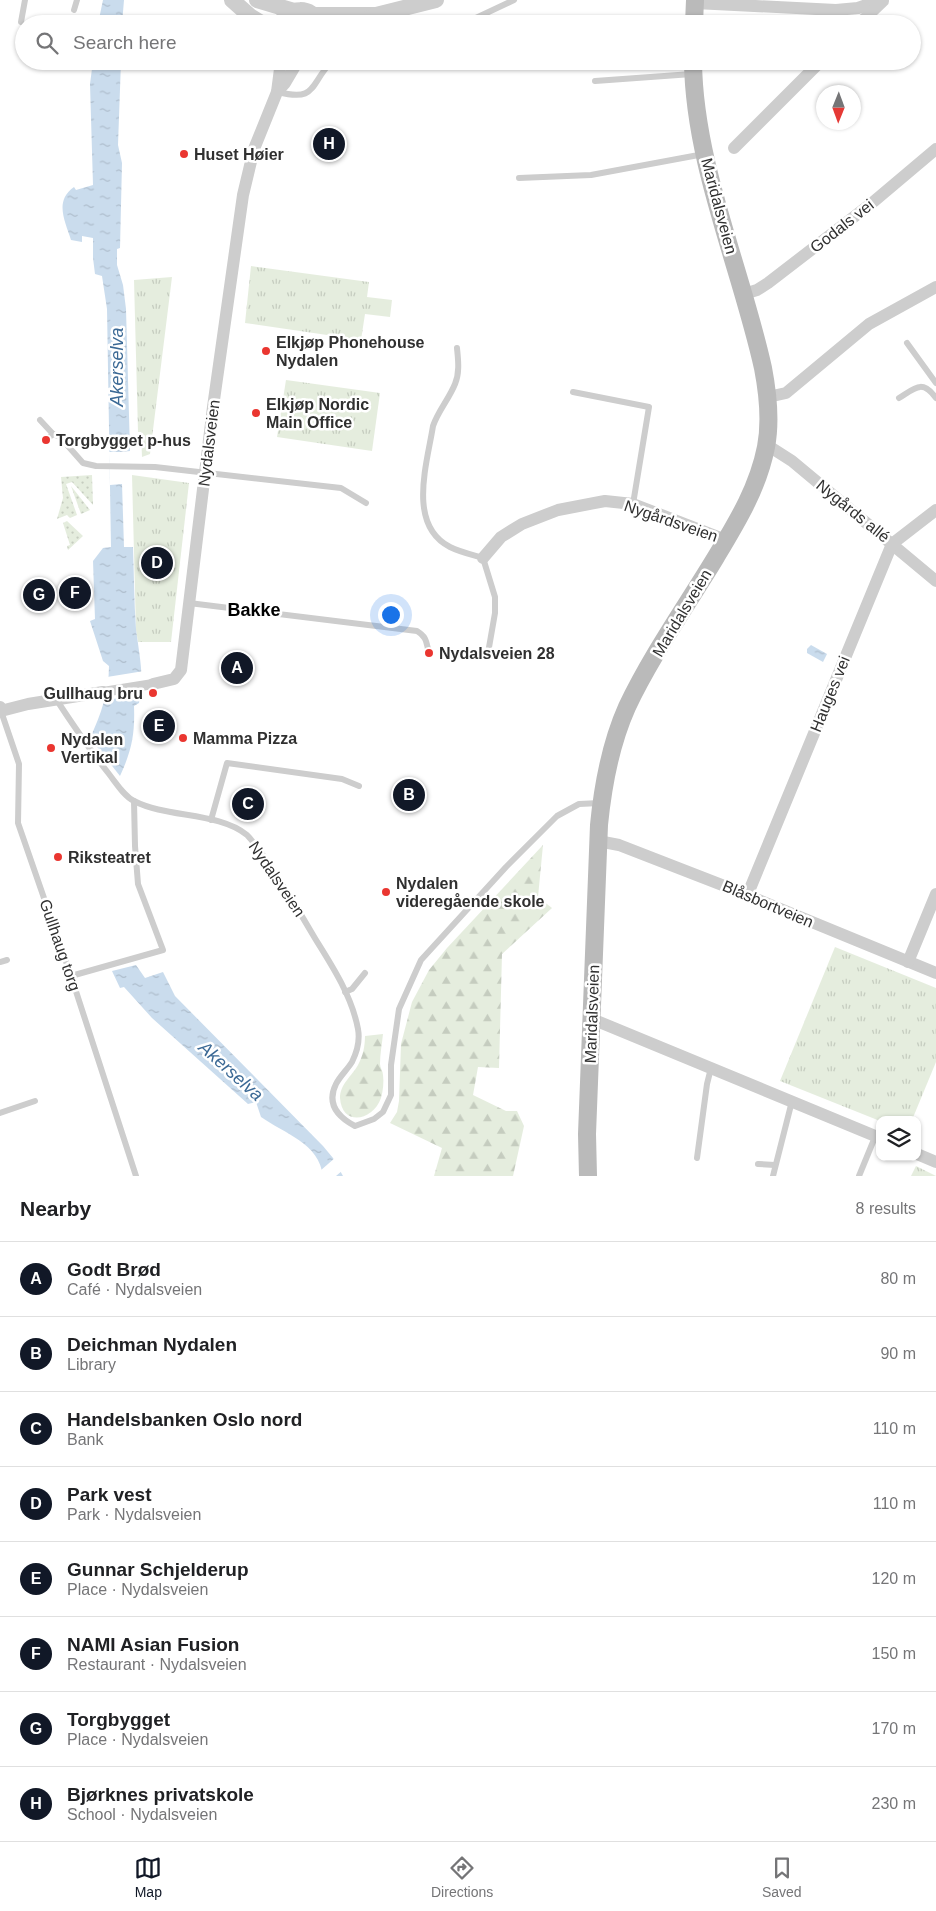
<!DOCTYPE html>
<html lang="en">
<head>
<meta charset="utf-8">
<style>
  :root { --surface:#fff; --page:#f2f2f2; --text:#202124; --muted:#757577; --line:#e0e0e0; --accent:#111827 }
  body { margin:0; font-family:Arial,sans-serif; background:var(--page); color:var(--text) }
  .controls { position:absolute; right:15px; bottom:15px; display:grid; overflow:hidden; border-radius:10px; box-shadow:0 1px 4px #0004 }
  .controls button { width:45px; height:45px; display:grid; place-items:center; padding:0; border:0; border-bottom:1px solid var(--line); background:var(--surface); color:var(--text); font:25px sans-serif }
  .compass { position:absolute; left:816px; top:85px; width:45px; height:45px; border-radius:50%; background:var(--surface); box-shadow:0 1px 4px #0004; rotate:181deg }
  .you { position:absolute; left:390px; top:614px; width:18px; height:18px; margin:-12px; border:4px solid #fff; border-radius:50%; background:#1a73e8; box-shadow:0 0 0 8px #1a73e833 }
  .badge { display:grid; place-items:center; width:32px; height:32px; border-radius:50%; background:var(--accent); color:#fff; font-size:16px; font-weight:700 }
  .pin { position:absolute; translate:-50% -50%; border:2px solid #fff; box-shadow:0 1px 5px #0006 }
  .list { margin:0; padding:0; list-style:none }
  h2 { display:flex; justify-content:space-between; align-items:center; height:65px; margin:0; padding:0 20px; font-size:21px }
  h2 small { font-size:16px; font-weight:400; color:var(--muted) }
  .list li { display:grid; grid-template-columns:32px 1fr auto; gap:15px; align-items:center; box-sizing:border-box; height:75px; padding:0 20px; border-top:1px solid var(--line) }
  .list b { display:block; font-size:19px; white-space:nowrap }
  .list p { margin:0; font-size:16px; white-space:nowrap; color:var(--muted) }
  .list em { font-size:16px; font-style:normal; color:var(--muted) }
  .icon { flex:none; width:28px; height:28px; fill:none; stroke:currentColor; stroke-width:2; stroke-linecap:round; stroke-linejoin:round }
  .map { position:relative; flex:none; width:936px; height:1176px; overflow:hidden }
  .search { position:absolute; background:var(--surface); box-shadow:0 1px 4px #0004; left:15px; right:15px; top:15px; height:55px; display:flex; align-items:center; gap:12px; box-sizing:border-box; padding:0 18px; border-radius:28px; color:var(--muted); font-size:19px }
  .sheet { height:665px; background:var(--surface) }
  nav { display:flex; justify-content:space-around; align-items:center; box-sizing:border-box; height:70px; border-top:1px solid var(--line); background:var(--surface); font-size:14px; color:var(--muted) }
  nav a { display:grid; justify-items:center; gap:2px }
  nav .on { color:var(--accent) }
  .map>svg:first-child { display:block }
  .grass { fill:url(#grass-dots) }
  .forest { fill:url(#forest-firs) }
  .park { fill:url(#park-tufts) }
  .water { fill:url(#water-ripples) }
  .pier { fill:#fff }
  .lines { fill:none; stroke-linecap:round; stroke-linejoin:round }
  .service { stroke:#cdcdcd; stroke-width:6 }
  .pedestrian { stroke:#cdcdcd; stroke-width:10 }
  .minor { stroke:#cdcdcd; stroke-width:12 }
  .tertiary { stroke:#cdcdcd; stroke-width:16 }
  .secondary { stroke:#bababa; stroke-width:18 }
  .poi-dot { fill:#ea3630; stroke:#fff; stroke-width:2 }
  .labels { text-anchor:middle; dominant-baseline:central; stroke-width:5; stroke-linejoin:round; paint-order:stroke }
  .poi-label { font-size:16px; font-weight:bold; fill:#303030; stroke:#fff; text-anchor:start }
  .street-label { font-size:16px; fill:#303030; stroke:#fff }
  .water-label { font-size:18px; font-style:italic; fill:#3b6995; stroke:#fff }
  .neighbourhood-label { font-size:18px; font-weight:bold; fill:#000; stroke:#fff }
</style>
</head>
<body>
<div class="map">
<svg width="936" height="1176" viewBox="0 0 936 1176">
  <defs>
    <pattern id="grass-dots" width="8" height="8" patternUnits="userSpaceOnUse" patternTransform="scale(1.25)"><rect width="8" height="8" fill="#e5edde"/><path d="M2 2h.1M6 6h.1" fill="none" stroke="#c5ccbf" stroke-width="1.8" stroke-linecap="round"/></pattern>
    <pattern id="forest-firs" width="22" height="20" patternUnits="userSpaceOnUse" patternTransform="scale(1.25)"><rect width="22" height="20" fill="#e5edde"/><path d="M5 1l3.5 6h-7zM16 11l3.5 6h-7z" fill="#c5ccbf"/></pattern>
    <pattern id="park-tufts" width="24" height="20" patternUnits="userSpaceOnUse" patternTransform="scale(1.25)"><rect width="24" height="20" fill="#e5edde"/><path d="M3 7l-1-3M5 7V3M7 7l1-3M15 17l-1-3M17 17v-4M19 17l1-3" fill="none" stroke="#c5ccbf"/></pattern>
    <pattern id="water-ripples" width="26" height="14" patternUnits="userSpaceOnUse" patternTransform="scale(1.25)"><rect width="26" height="14" fill="#cadced"/><path d="M2 4q2-2 4 0t4 0M15 11q2-2 4 0t4 0" fill="none" stroke="#aebdcc"/></pattern>
  </defs>
  <rect width="100%" height="100%" fill="#fff"/>
  <g class="grass">
    <polygon points="92,475 93,505 72,482 66,484 77,515 70,518 67,515 57,519 63,498 61,477"/>
    <polygon points="71,486 90,510 81,514"/>
    <polygon points="67,521 83,536 68,550 67,546 70,545 63,523"/>
  </g>
  <g class="forest">
    <polygon points="543,845 538,897 552,908 502,954 499,1068 478,1067 473,1095 506,1111 517,1111 524,1126 513,1176 434,1176 442,1148 390,1123 397,1112 399,1101 401,1044 412,1002 429,970 447,948"/>
    <path d="M383 1034C382 1044 380 1054 380 1064 380 1068 383 1071 383 1075 384 1082 383 1091 381 1098 373 1121 342 1127 340 1098 340 1084 352 1076 358 1065 363 1056 365 1046 365 1036Z"/>
  </g>
  <g class="park">
    <polygon points="251,266 369,282 367,297 392,300 390,317 365,314 361,340 245,323"/>
    <polygon points="172,277 150,454 142,457 141,432 138,432 134,280"/>
    <polygon points="286,380 380,393 372,451 277,437"/>
    <polygon points="132,475 189,483 171,642 138,642 136,630"/>
    <polygon points="835,947 936,988 936,1062 912,1120 880,1121 780,1081"/>
    <polygon points="916,1166 936,1176 911,1176"/>
  </g>
  <g class="water">
    <polygon points="103,0 124,0 122,24 98,24"/>
    <path d="M93 61H121L118 145 122 163 120 248 117 249V265L123 285 126 309 130 451 121 452 124 547H133C134 574 134 602 136 629 139 654 145 678 139 703L134 706C135 734 132 750 120 776L90 738C101 715 109 691 109 666L103 661 90 621 95 619 93 561 103 548 111 547 107 309 102 276 95 274 93 258V238L82 236V242L71 240C65 221 54 201 74 187L76 190 93 185 90 84Z"/>
    <polygon points="811,645 827,654 823,662 807,653 807,649"/>
    <path d="M136 965 145 978 163 972 175 996 323 1146 333 1158 343 1176H323C319 1143 285 1134 261 1117L256 1102 248 1104 152 1018 124 987 120 988 112 971Z"/>
  </g>
  <g class="pier">
    <polygon points="109,452 122,452 122,484 110,485"/>
    <polygon points="144,671 143,694 101,701 107,677"/>
    <polygon points="336,1157 343,1170 336,1176 321,1176 320,1171"/>
  </g>
  <g class="lines">
    <g class="service">
      <polyline points="74,10 77,0"/>
      <polyline points="21,22 25,0"/>
      <polyline points="463,24 514,0"/>
      <polyline points="595,81 692,74"/>
      <path d="M278 92C317 102 309 85 332 61"/>
      <polyline points="519,178 591,175 704,154"/>
      <polyline points="907,343 936,383"/>
      <path d="M457 348C458 359 460 372 455 384 449 399 438 411 433 426 427 464 407 525 450 547 460 552 473 555 483 558L495 597V613L488 653"/>
      <polyline points="573,392 649,407 633,504"/>
      <path d="M899 398C915 388 922 379 936 398"/>
      <polyline points="40,420 53,434 60,437 83,463 96,466 155,467 341,488 366,503"/>
      <polyline points="46,440 53,434"/>
      <path d="M189 603 417 631C427 637 426 642 429 653"/>
      <path d="M56 699C73 725 90 750 109 774 116 783 124 796 134 801 167 818 219 812 247 835 251 839 255 845 259 849 279 879 298 909 316 940 333 967 352 997 358 1029 360 1040 357 1052 352 1062 347 1070 340 1076 336 1084 326 1104 338 1117 355 1126L374 1119 383 1112 391 1095V1065L399 1009 421 960 506 867 557 816 579 804 600 803"/>
      <polyline points="1,711 19,764 18,823 71,976 136,1176"/>
      <polyline points="211,820 227,763 342,779 359,786"/>
      <polyline points="0,962 7,960"/>
      <polyline points="71,976 163,950 138,884 135,846 134,801"/>
      <polyline points="345,992 352,989 365,973"/>
      <polyline points="0,1113 35,1101"/>
      <polyline points="697,1158 707,1084 711,1068"/>
      <polyline points="758,1164 775,1165"/>
      <polyline points="773,1176 792,1101"/>
      <polyline points="859,1176 875,1137"/>
    </g>
    <polyline class="pedestrian" points="103,692 153,684"/>
    <g class="minor">
      <polyline points="695,3 836,10 858,8 880,0"/>
      <polyline points="859,24 883,1"/>
      <polyline points="277,92 285,83 298,61"/>
      <polyline points="734,148 821,61"/>
      <polyline points="744,294 757,290 768,283 872,203 936,149"/>
      <polyline points="768,397 786,393 869,324 936,287"/>
      <polyline points="767,445 792,461 936,581"/>
      <polyline points="483,558 501,537 522,524 558,510 605,501 633,504 726,540"/>
      <polyline points="153,684 174,679 181,670 213,407 243,195 254,149 277,92 281,61"/>
      <polyline points="0,707 1,711 28,704 103,692"/>
      <polyline points="598,841 619,845 722,885 936,973"/>
      <polyline points="747,896 892,544 936,510"/>
      <polyline points="908,962 936,894"/>
      <polyline points="592,1019 880,1138"/>
      <polyline points="917,1154 936,1162"/>
    </g>
    <g class="tertiary">
      <polyline points="232,0 250,16 263,24"/>
      <polyline points="257,0 294,11"/>
      <polyline points="314,15 374,15"/>
      <path d="M280 24C289 6 311 5 320 24"/>
      <polyline points="359,24 376,15 436,0"/>
    </g>
    <g class="secondary">
      <polyline points="694,24 695,0"/>
      <path d="M588 1176 587 1134 599 825C603 784 610 745 627 707 651 656 687 605 716 557 737 522 758 488 766 447 771 421 768 394 763 368 741 268 694 164 693 61"/>
    </g>
  </g>
  <g class="poi-dot">
    <circle cx="184" cy="154" r="5"/>
    <circle cx="266" cy="351" r="5"/>
    <circle cx="256" cy="413" r="5"/>
    <circle cx="46" cy="440" r="5"/>
    <circle cx="429" cy="653" r="5"/>
    <circle cx="153" cy="693" r="5"/>
    <circle cx="183" cy="738" r="5"/>
    <circle cx="51" cy="748" r="5"/>
    <circle cx="58" cy="857" r="5"/>
    <circle cx="386" cy="892" r="5"/>
  </g>
  <g class="labels">
    <g class="poi-label">
      <text x="194" y="154">Huset Høier</text>
      <text x="276" y="342">Elkjøp Phonehouse<tspan x="276" dy="18">Nydalen</tspan></text>
      <text x="266" y="404">Elkjøp Nordic<tspan x="266" dy="18">Main Office</tspan></text>
      <text x="56" y="440">Torgbygget p-hus</text>
      <text x="439" y="653">Nydalsveien 28</text>
      <text x="143" y="693" text-anchor="end">Gullhaug bru</text>
      <text x="193" y="738">Mamma Pizza</text>
      <text x="61" y="739">Nydalen<tspan x="61" dy="18">Vertikal</tspan></text>
      <text x="68" y="857">Riksteatret</text>
      <text x="396" y="883">Nydalen<tspan x="396" dy="18">videregående skole</tspan></text>
    </g>
    <g class="street-label">
      <text transform="translate(719 206) rotate(75)">Maridalsveien</text>
      <text transform="translate(842 226) rotate(-38)">Godals vei</text>
      <text transform="translate(209 443) rotate(-83)">Nydalsveien</text>
      <text transform="translate(853 511) rotate(39)">Nygårds allé</text>
      <text transform="translate(671 521) rotate(19)">Nygårdsveien</text>
      <text transform="translate(682 613) rotate(-59)">Maridalsveien</text>
      <text transform="translate(830 694) rotate(-68)">Hauges vei</text>
      <text transform="translate(277 879) rotate(56)">Nydalsveien</text>
      <text transform="translate(768 904) rotate(23)">Blåsbortveien</text>
      <text transform="translate(60 945) rotate(71)">Gullhaug torg</text>
      <text transform="translate(592 1014) rotate(-88)">Maridalsveien</text>
    </g>
    <g class="water-label">
      <text transform="translate(117 367) rotate(-90)">Akerselva</text>
      <text transform="translate(231 1071) rotate(42)">Akerselva</text>
    </g>
    <g class="neighbourhood-label">
      <text x="254" y="610">Bakke</text>
    </g>
  </g>
</svg>
<div class="controls">
<button><svg class="icon" aria-label="layers" viewBox="0 0 24 24"><path d="M12 4l9 5-9 5-9-5zM3 14l9 5 9-5"/></svg></button>
</div>
<svg class="compass" viewBox="-18 -18 36 36"><path d="M0-13l5 13h-10z" fill="#e53935"/><path d="M0 13l5-13h-10z" fill="#757577"/></svg>
<div class="you"></div>
<div class="pin badge" style="left:237px;top:668px">A</div>
<div class="pin badge" style="left:409px;top:795px">B</div>
<div class="pin badge" style="left:248px;top:804px">C</div>
<div class="pin badge" style="left:157px;top:563px">D</div>
<div class="pin badge" style="left:159px;top:726px">E</div>
<div class="pin badge" style="left:75px;top:593px">F</div>
<div class="pin badge" style="left:39px;top:595px">G</div>
<div class="pin badge" style="left:329px;top:144px">H</div>
<div class="search"><svg class="icon" aria-label="search" viewBox="0 0 24 24"><circle cx="10" cy="10" r="6"/><path d="M15 15l6 6"/></svg>Search here</div>
</div>
<section class="sheet">
<h2>Nearby<small>8 results</small></h2>
<ul class="list">
<li><span class="badge">A</span><div><b>Godt Brød</b><p>Café · Nydalsveien</p></div><em>80 m</em></li>
<li><span class="badge">B</span><div><b>Deichman Nydalen</b><p>Library</p></div><em>90 m</em></li>
<li><span class="badge">C</span><div><b>Handelsbanken Oslo nord</b><p>Bank</p></div><em>110 m</em></li>
<li><span class="badge">D</span><div><b>Park vest</b><p>Park · Nydalsveien</p></div><em>110 m</em></li>
<li><span class="badge">E</span><div><b>Gunnar Schjelderup</b><p>Place · Nydalsveien</p></div><em>120 m</em></li>
<li><span class="badge">F</span><div><b>NAMI Asian Fusion</b><p>Restaurant · Nydalsveien</p></div><em>150 m</em></li>
<li><span class="badge">G</span><div><b>Torgbygget</b><p>Place · Nydalsveien</p></div><em>170 m</em></li>
<li><span class="badge">H</span><div><b>Bjørknes privatskole</b><p>School · Nydalsveien</p></div><em>230 m</em></li>
</ul>
</section>
<nav>
<a class="on"><svg class="icon" aria-label="map" viewBox="0 0 24 24"><path d="M3 6l6-2 6 2 6-2v14l-6 2-6-2-6 2zM9 4v14M15 6v14"/></svg>Map</a>
<a><svg class="icon" aria-label="directions" viewBox="0 0 24 24"><path d="M12 3l9 9-9 9-9-9zM9 14v-3h6M13 9l2 2-2 2"/></svg>Directions</a>
<a><svg class="icon" aria-label="saved" viewBox="0 0 24 24"><path d="M7 4h10v16l-5-4-5 4z"/></svg>Saved</a>
</nav>
</body>
</html>
